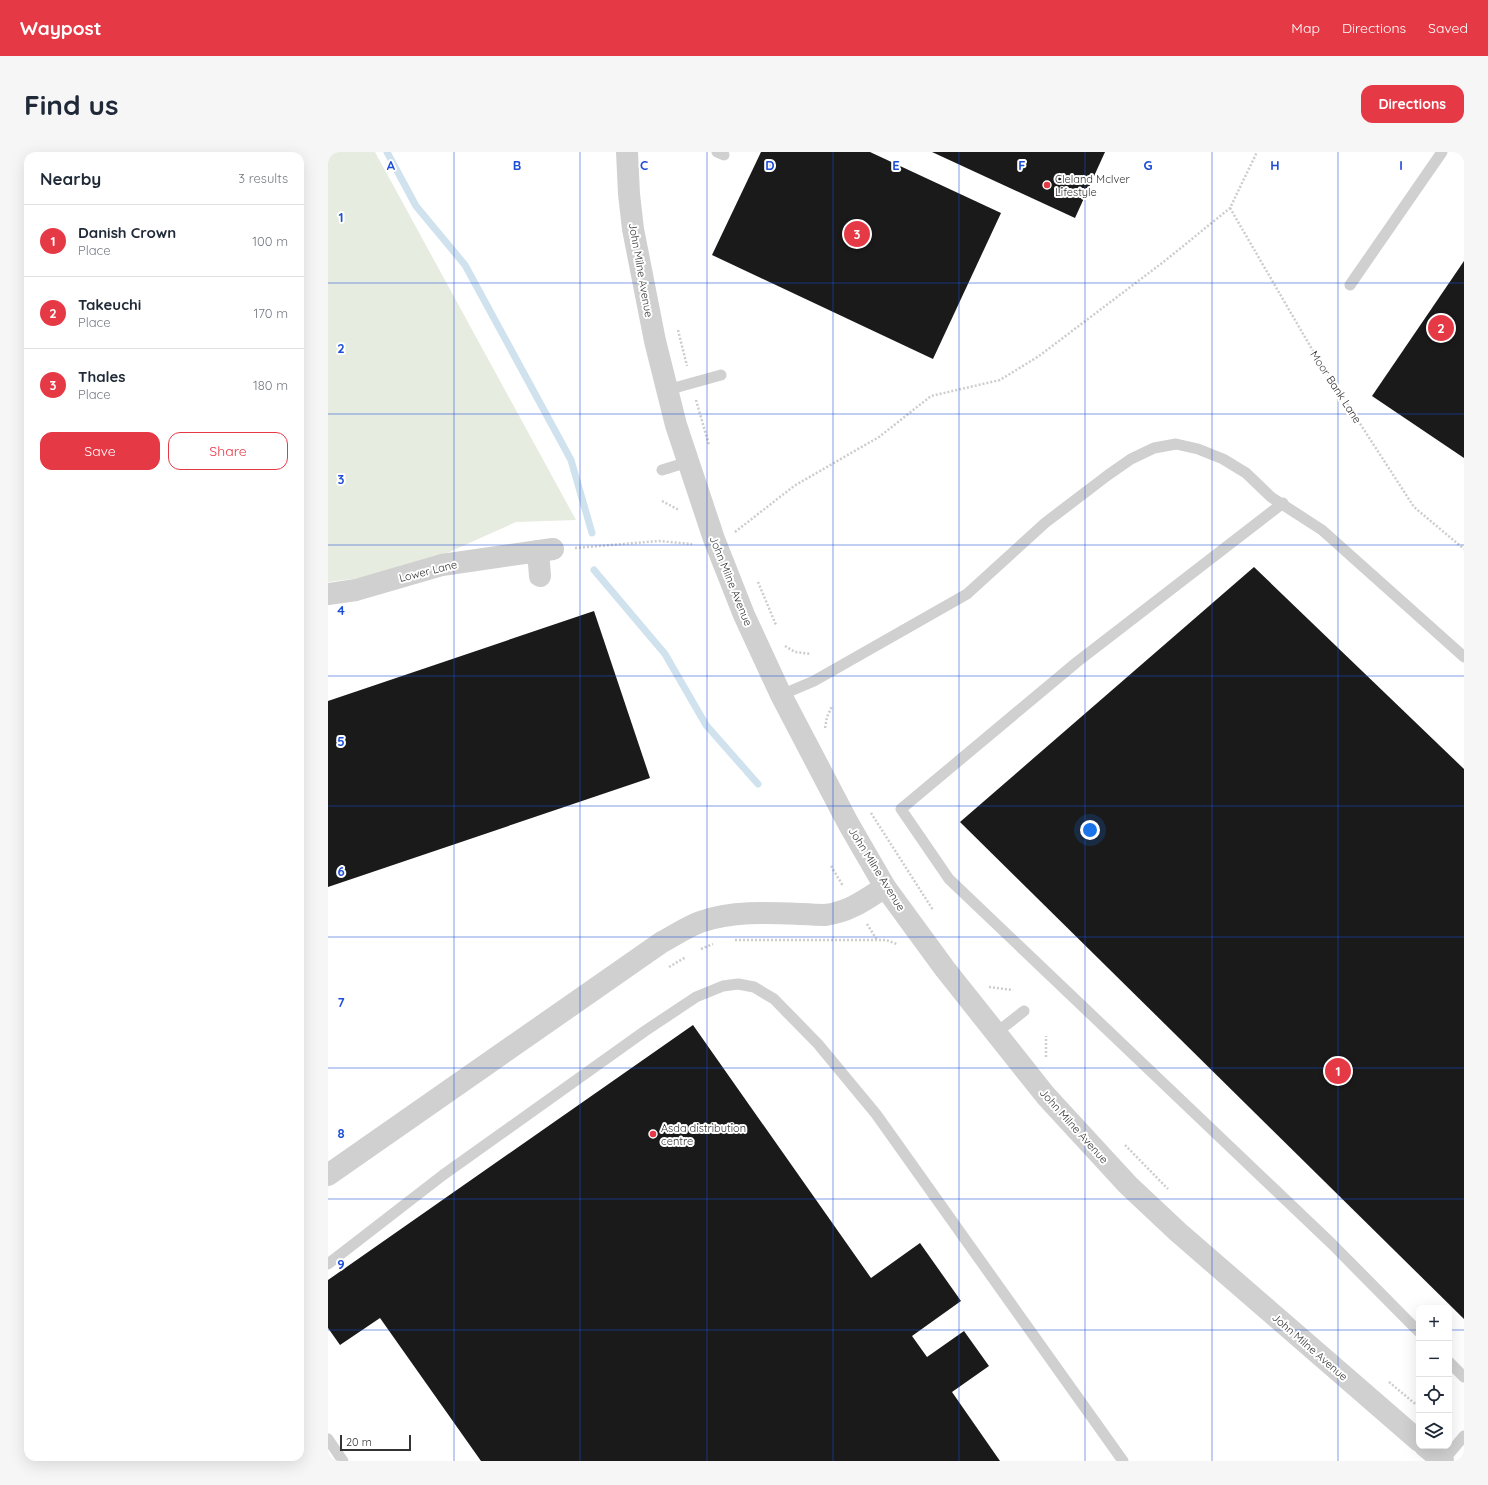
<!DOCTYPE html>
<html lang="en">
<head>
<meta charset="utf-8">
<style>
  :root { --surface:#fff; --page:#f6f6f7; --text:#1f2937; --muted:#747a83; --line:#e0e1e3; --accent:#e63946 }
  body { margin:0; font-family:Quicksand,sans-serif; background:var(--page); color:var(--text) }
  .controls { position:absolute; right:12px; bottom:12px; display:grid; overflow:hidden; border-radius:8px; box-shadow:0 4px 16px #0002 }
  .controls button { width:36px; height:36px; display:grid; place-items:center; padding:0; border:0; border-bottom:1px solid var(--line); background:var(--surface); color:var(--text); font:20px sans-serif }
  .scale { position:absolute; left:12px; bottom:10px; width:71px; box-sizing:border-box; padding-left:4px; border:2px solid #333; border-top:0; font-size:11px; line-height:14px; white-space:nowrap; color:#333; -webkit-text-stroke:3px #fff; paint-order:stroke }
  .you { position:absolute; left:762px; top:678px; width:14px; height:14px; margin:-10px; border:3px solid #fff; border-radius:50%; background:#1a73e8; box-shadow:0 0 0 6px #1a73e833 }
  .badge { display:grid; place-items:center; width:26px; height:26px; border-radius:50%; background:var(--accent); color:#fff; font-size:13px; font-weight:700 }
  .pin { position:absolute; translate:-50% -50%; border:2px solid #fff; box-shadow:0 1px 4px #0006 }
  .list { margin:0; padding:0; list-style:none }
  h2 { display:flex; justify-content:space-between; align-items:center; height:52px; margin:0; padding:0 16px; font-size:17px }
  h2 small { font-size:13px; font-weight:400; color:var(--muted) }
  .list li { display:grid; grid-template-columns:26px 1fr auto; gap:12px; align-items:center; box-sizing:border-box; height:72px; padding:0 16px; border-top:1px solid var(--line) }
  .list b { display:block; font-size:15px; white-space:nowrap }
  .list p { margin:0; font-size:13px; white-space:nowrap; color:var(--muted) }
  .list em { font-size:13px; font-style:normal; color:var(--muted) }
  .actions { display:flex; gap:8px; padding:12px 16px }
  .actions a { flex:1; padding:9px 0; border:1px solid var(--accent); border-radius:12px; text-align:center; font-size:14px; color:var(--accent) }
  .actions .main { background:var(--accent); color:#fff }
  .icon { flex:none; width:22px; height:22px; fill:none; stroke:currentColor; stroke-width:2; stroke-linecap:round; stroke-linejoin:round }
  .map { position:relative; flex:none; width:1136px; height:1309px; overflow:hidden; border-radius:12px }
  header { display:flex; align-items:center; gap:24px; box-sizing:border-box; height:56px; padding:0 20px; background:var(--accent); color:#fff }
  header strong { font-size:19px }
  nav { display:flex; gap:22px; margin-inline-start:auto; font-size:14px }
  .intro { display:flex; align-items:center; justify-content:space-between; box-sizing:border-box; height:96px; padding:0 24px }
  h1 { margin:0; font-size:28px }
  .button { padding:10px 18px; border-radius:12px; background:var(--accent); color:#fff; font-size:14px; font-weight:700 }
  main { display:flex; gap:24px; padding:0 24px }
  aside { flex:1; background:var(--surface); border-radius:12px; box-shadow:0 4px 16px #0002 }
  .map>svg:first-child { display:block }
  .green { fill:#e6ecdf }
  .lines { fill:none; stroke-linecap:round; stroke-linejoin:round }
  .stream { stroke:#cfe2ee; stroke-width:7 }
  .building { fill:#1a1a1a }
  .path { stroke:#cdcdcd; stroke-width:2.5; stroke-dasharray:2 2; stroke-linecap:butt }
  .lane { stroke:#d0d0d0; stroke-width:11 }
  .street { stroke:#d0d0d0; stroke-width:22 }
  .grid { fill:none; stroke:#1d4ed8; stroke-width:1; stroke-opacity:0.55 }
  .poi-dot { fill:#e63946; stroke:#fff; stroke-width:1.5 }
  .labels { text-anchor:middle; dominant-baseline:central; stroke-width:4; stroke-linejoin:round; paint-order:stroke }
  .poi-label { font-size:11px; fill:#333; stroke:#fff; text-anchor:start }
  .street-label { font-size:11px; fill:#333; stroke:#fff }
  .grid-label { font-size:13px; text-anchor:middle; font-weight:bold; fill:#1d4ed8; stroke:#fff; stroke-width:4; stroke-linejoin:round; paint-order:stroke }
</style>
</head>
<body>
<header>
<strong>Waypost</strong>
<nav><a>Map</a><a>Directions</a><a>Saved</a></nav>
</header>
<div class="intro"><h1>Find us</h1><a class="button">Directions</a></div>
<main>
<aside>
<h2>Nearby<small>3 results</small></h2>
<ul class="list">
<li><span class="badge">1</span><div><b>Danish Crown</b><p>Place</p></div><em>100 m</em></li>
<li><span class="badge">2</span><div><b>Takeuchi</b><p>Place</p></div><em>170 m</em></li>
<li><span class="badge">3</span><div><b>Thales</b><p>Place</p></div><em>180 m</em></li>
</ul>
<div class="actions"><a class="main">Save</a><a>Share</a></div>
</aside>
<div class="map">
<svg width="1136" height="1309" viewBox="0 0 1136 1309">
  <rect width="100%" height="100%" fill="#fff"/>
  <polygon class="green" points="0,0 47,0 248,368 188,370 108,406 42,425 0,430"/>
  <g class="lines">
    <g class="stream">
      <polyline points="59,0 88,54 137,113 243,308 264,381"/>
      <polyline points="266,418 337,502 378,573 430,632"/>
    </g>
  </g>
  <g class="building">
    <polygon points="433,0 542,0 673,61 605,207 384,103"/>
    <polygon points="604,0 777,0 747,66"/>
    <polygon points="1136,109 1136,306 1044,244"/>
    <polygon points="926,415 1136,617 1136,1167 632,670"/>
    <polygon points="266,459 322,626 0,735 0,549"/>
    <polygon points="365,873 543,1126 592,1091 633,1149 584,1184 599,1205 636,1179 661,1214 624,1240 672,1309 153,1309 52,1166 12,1193 0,1176 0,1128"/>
  </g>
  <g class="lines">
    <g class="path">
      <polyline points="902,56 985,199 1086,355 1136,397"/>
      <polyline points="350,178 359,214"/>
      <polyline points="368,248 381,293"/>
      <polyline points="334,349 351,358"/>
      <polyline points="407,380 466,334 551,285 603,244 672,228 711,204 838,108 902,56 929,0"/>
      <polyline points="247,396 331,389 364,392"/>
      <polyline points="430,430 448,473"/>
      <polyline points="457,494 467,500 483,502"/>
      <polyline points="497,576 499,565 504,554"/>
      <polyline points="543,661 605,758"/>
      <polyline points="503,714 515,734"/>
      <polyline points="539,772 549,788"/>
      <polyline points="407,788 558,788 569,792"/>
      <polyline points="373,797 385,792"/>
      <polyline points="341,815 358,805"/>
      <polyline points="661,835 685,838"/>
      <polyline points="718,905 718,884"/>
      <polyline points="797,993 840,1037"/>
      <polyline points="1061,1230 1091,1255"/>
    </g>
    <g class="lane">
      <polyline points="389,0 396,3"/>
      <polyline points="1022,133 1114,0"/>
      <polyline points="339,238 393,223"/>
      <polyline points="334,318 360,310"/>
      <polyline points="955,351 749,510 573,657 621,727 1004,1092 1091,1180"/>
      <polyline points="453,543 486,529 639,442 717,371 780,323 803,307 826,296 848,292 870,297 895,307 918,321 943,345 994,378 1136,505"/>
      <polyline points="668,881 696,859"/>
      <polyline points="0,1112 115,1023 317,879 368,845 395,834 410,832 426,835 446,847 490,892 548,962 795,1309"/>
      <polyline points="1121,1210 1136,1225"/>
      <polyline points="0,1287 15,1309"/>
      <polyline points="1115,1309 1136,1284"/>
    </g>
    <g class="street">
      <polyline points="299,0 301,42 305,77 327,189 348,273 386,387 416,463 453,543 520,671 557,735 617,817 718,944 800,1033 850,1080 1091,1289"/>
      <polyline points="210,399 212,424"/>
      <polyline points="0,442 28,438 114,413 225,397"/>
      <path d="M0 1023 334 790C347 783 359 775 372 770 411 756 456 762 497 763 521 760 537 748 557 735"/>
      <polyline points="1097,1294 1115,1309"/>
    </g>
  </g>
  <path class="grid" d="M126 0V1309M252 0V1309M379 0V1309M505 0V1309M631 0V1309M757 0V1309M884 0V1309M1010 0V1309M0 131H1136M0 262H1136M0 393H1136M0 524H1136M0 654H1136M0 785H1136M0 916H1136M0 1047H1136M0 1178H1091M1121 1178H1136"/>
  <g class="poi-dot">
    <circle cx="719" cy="33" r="4"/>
    <circle cx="325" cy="982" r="4"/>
  </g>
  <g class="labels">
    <g class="poi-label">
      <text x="727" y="27">Cleland McIver<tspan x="727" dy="13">Lifestyle</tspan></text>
      <text x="333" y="976">Asda distribution<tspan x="333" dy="13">centre</tspan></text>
    </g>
    <g class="street-label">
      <text transform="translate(313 118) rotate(80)">John Milne Avenue</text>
      <text transform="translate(1008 235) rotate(57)">Moor Bank Lane</text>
      <text transform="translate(100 419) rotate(-14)">Lower Lane</text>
      <text transform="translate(403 429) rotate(68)">John Milne Avenue</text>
      <text transform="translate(549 717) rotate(58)">John Milne Avenue</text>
      <text transform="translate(746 974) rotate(48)">John Milne Avenue</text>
      <text transform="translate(982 1195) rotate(41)">John Milne Avenue</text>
    </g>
  </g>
  <g class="grid-label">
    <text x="63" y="18">A</text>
    <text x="189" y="18">B</text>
    <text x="316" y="18">C</text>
    <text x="442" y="18">D</text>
    <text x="568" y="18">E</text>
    <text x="694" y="18">F</text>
    <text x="820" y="18">G</text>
    <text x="947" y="18">H</text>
    <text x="1073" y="18">I</text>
    <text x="13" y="70">1</text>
    <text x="13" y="201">2</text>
    <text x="13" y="332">3</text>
    <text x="13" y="463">4</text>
    <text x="13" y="594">5</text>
    <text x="13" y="724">6</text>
    <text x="13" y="855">7</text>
    <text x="13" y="986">8</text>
    <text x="13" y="1117">9</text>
  </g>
</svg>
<div class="controls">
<button>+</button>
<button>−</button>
<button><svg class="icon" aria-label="locate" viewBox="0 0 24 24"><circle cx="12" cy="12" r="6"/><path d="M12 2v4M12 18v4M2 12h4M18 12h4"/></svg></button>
<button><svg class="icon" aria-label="layers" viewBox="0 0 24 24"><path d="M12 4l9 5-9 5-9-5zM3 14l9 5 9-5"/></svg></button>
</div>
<div class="scale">20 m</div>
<div class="you"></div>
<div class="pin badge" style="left:1010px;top:919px">1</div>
<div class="pin badge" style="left:1113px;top:176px">2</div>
<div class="pin badge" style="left:529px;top:82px">3</div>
</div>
</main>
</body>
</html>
